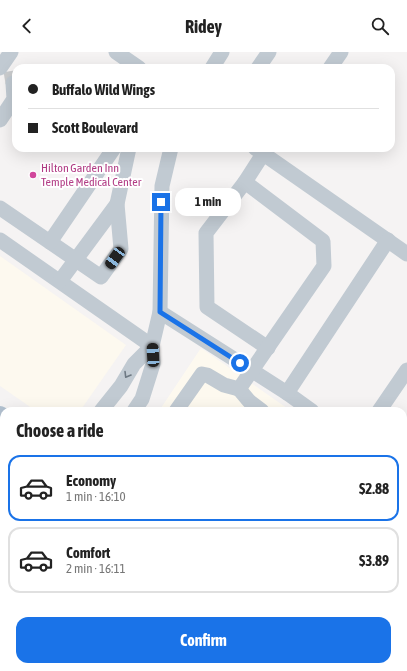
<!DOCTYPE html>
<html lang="en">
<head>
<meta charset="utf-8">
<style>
  :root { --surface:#fff; --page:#f2f2f2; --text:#222; --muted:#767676; --line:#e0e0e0; --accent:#1a73e8 }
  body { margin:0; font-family:"Asap Condensed",sans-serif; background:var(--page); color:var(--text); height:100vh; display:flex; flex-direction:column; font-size:15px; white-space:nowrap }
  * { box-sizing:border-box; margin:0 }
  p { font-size:13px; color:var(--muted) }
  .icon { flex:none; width:22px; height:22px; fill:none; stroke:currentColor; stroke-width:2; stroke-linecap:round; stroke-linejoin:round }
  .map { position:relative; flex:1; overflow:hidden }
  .side { position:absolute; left:0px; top:355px; width:407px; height:264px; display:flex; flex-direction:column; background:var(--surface); border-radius:12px 12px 0 0; box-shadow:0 4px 16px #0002 }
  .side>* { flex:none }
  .banner { position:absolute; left:12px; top:12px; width:383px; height:88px; border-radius:12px; box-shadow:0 4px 16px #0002; display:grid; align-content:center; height:88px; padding:0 16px; background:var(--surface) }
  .end { position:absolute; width:18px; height:18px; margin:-9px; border:5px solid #1a73e8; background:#fff; box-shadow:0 0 0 2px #fff }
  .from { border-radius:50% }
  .bubble { position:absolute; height:28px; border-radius:12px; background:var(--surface); box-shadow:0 4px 16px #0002; font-size:13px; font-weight:700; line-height:28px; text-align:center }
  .car { position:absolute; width:12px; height:24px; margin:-12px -6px; border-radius:5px; box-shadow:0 0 3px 1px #0007; background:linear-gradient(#222 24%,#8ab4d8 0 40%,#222 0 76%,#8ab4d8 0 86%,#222 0) }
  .banner b { display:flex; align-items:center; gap:14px; height:38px; font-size:15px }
  .banner b+b { border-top:1px solid var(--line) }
  .banner i { width:10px; height:10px; background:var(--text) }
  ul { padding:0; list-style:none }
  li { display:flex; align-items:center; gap:12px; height:66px; margin:0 8px 6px; padding:0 8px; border:2px solid var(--line); border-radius:12px }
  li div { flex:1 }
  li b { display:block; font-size:15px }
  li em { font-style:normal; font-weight:700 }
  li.selected { border-color:var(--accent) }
  li>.icon { width:36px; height:36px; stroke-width:1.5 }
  h2 { padding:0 16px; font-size:18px; line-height:48px }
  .primary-button { display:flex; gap:8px; margin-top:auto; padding:8px 16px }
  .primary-button a { flex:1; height:46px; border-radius:12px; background:var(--accent); color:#fff; font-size:16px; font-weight:700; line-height:46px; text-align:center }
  header { display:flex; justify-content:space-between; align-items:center; height:52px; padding:0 16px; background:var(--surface); font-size:18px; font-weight:700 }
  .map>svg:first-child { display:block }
  .commercial { fill:#fdf9ef }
  .medical { fill:#fce8e6 }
  .green { fill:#c3f1d5 }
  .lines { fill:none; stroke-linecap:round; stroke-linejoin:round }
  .minor-tunnel { stroke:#caccce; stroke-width:15; stroke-dasharray:15 8; stroke-linecap:butt }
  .minor { stroke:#c1cad2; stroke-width:15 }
  .major { stroke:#b3c2d1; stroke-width:18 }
  .oneway { stroke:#6e7983 }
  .route { stroke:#1a73e8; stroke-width:5 }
  .hotel-dot { fill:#d1479c; stroke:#fff; stroke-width:1.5 }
  .labels { text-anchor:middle; stroke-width:4; stroke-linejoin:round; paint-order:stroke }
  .hotel-label { font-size:12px; fill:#b23c85; stroke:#fff; text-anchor:start }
</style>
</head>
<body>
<header><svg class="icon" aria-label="back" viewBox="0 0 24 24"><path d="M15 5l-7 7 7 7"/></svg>Ridey<svg class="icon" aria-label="search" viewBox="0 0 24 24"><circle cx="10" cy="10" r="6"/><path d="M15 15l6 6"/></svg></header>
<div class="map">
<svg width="407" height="619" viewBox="0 0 407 619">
  <rect width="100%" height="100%" fill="#f5f3f3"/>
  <g class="commercial">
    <polygon points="0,204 126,293 80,359 36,359 0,334"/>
    <polygon points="201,296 291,359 159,359"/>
    <polygon points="403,437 407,440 407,494 403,499"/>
  </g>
  <polygon class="medical" points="0,386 4,389 4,615 335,615 341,619 0,619"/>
  <polygon class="green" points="0,571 4,573 4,615 7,615 5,619 0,619"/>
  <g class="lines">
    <polyline class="minor-tunnel" points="11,19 13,31"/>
    <g class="minor">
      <polyline points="116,0 139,16"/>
      <polyline points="0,16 11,0"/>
      <polyline points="212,16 222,0"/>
      <polyline points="258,16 269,0"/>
      <polyline points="330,16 341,0"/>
      <polyline points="0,68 14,47 13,31"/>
      <polyline points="255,96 407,202"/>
      <polyline points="245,130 206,181 207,255 268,296"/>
      <polyline points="0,156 101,225 121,197 117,152 129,96"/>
      <polyline points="0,188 152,294"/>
      <polyline points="50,190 114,96"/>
      <polyline points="60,229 117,152"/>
      <polyline points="160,260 287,341 312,359"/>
      <polyline points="239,337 249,349 262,359"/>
      <polyline points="287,341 388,188"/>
      <polyline points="101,359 121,334 134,312 152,294"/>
      <polyline points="134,359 142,347 153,312 152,294 160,260 162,134 171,96"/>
      <polyline points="176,359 202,322 207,323 224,333 239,337 324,214 323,189 245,130 263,102"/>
      <polyline points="379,359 407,318"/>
      <polyline points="403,389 407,392"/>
      <polyline points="403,425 407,427"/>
      <polyline points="0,497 4,491"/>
      <polyline points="403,522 407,516"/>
      <polyline points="0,555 4,549"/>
      <polyline points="403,560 407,554"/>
      <polyline points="403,580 407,582"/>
      <polyline points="93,615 99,619"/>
      <polyline points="13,619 16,615"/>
      <polyline points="336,619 339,615"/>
    </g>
    <g class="major">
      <polyline points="0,363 4,366"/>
      <polyline points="365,615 370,619"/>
    </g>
  </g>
  <defs><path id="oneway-chevron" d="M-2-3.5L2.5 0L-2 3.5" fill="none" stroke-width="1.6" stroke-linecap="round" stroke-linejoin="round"/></defs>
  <use class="oneway" href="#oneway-chevron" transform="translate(127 323) rotate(121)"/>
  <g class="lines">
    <polyline class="route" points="161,150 160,260 240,311"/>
  </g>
  <circle class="hotel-dot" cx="33" cy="123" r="4"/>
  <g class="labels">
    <g class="hotel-label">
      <text x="41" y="120">Hilton Garden Inn<tspan x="41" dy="14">Temple Medical Center</tspan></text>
    </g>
  </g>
</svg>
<i class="end from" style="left:240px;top:311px"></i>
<i class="end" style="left:161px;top:150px"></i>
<div class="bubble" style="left:175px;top:136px;width:66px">1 min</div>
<i class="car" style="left:115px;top:206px;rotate:216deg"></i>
<i class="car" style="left:153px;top:303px;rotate:357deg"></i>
<div class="banner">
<b><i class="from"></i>Buffalo Wild Wings</b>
<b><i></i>Scott Boulevard</b>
</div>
<section class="side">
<h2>Choose a ride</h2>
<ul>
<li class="selected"><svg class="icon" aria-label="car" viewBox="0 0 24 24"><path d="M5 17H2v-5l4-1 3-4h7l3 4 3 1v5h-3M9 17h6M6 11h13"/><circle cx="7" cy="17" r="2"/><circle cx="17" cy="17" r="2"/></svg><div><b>Economy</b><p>1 min · 16:10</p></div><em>$2.88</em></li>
<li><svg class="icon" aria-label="car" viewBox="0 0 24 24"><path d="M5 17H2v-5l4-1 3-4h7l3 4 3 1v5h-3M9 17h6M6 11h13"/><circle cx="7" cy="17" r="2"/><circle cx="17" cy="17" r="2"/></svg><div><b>Comfort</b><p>2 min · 16:11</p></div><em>$3.89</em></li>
</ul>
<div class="primary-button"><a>Confirm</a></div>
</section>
</div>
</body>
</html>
